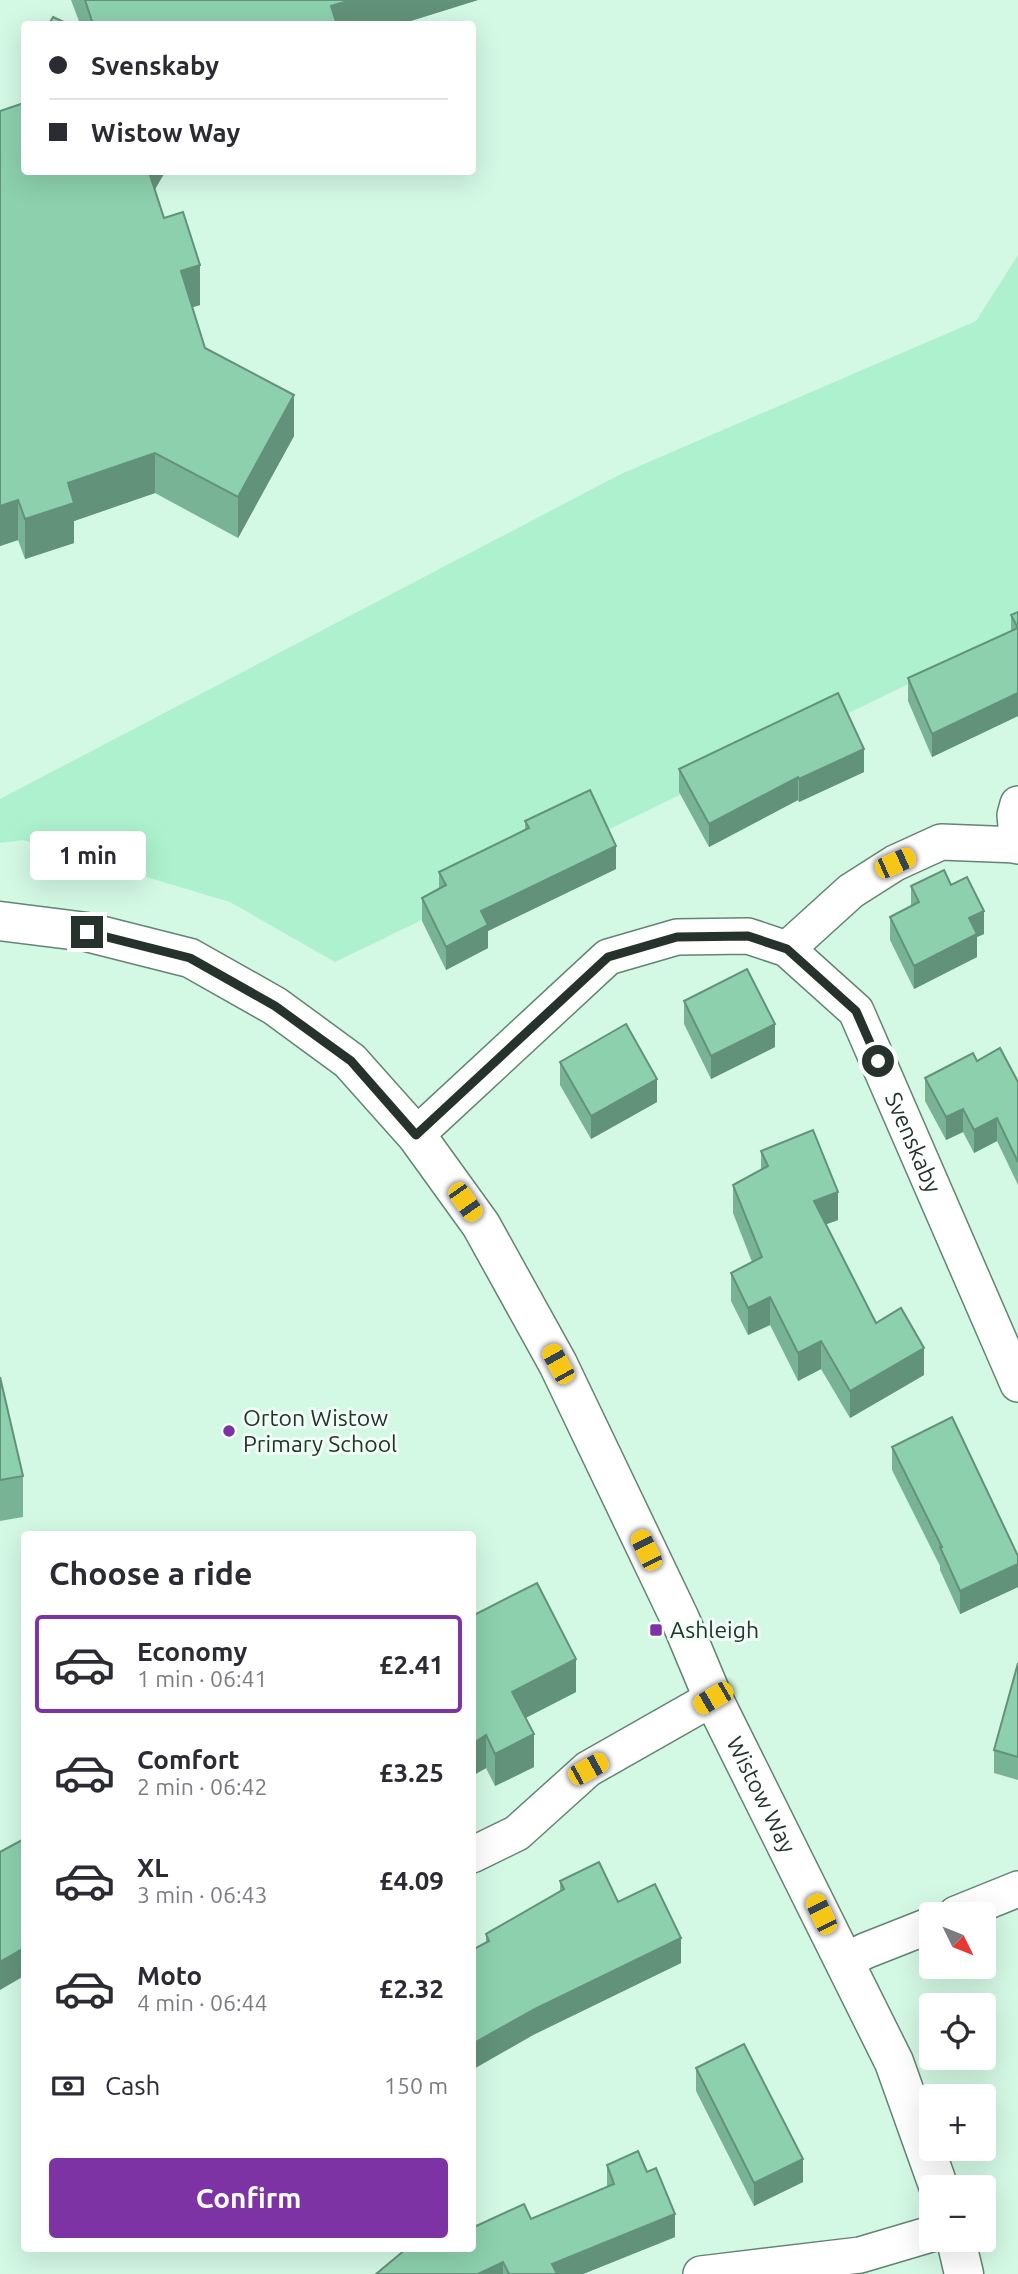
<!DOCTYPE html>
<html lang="en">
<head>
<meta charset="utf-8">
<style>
  :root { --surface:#fff; --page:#f7f7f7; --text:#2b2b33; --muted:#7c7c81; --line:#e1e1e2; --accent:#7e33a5 }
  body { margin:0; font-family:Ubuntu,sans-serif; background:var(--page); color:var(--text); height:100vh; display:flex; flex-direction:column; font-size:26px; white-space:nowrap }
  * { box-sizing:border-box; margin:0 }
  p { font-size:23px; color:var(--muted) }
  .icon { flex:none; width:38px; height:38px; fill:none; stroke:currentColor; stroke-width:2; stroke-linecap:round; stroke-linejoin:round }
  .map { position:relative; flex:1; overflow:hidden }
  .panel { position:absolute; left:21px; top:1531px; width:455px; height:721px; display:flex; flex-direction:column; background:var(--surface); border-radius:7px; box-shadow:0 7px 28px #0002 }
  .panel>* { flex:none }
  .hud { position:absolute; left:21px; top:21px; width:455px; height:154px; border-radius:7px; box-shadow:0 7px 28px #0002; display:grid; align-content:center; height:154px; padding:0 28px; background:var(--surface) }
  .needle { width:46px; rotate:133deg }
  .fabs { position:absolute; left:919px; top:1902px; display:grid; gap:14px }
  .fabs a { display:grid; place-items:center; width:77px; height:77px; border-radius:7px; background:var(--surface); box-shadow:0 7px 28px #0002; font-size:35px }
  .end { position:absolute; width:32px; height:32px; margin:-16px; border:9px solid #25332c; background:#fff; box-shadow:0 0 0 4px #fff }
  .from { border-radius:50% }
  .bubble { position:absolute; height:49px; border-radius:7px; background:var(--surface); box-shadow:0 7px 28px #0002; font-size:23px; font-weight:700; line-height:49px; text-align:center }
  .car { position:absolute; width:21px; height:42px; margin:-21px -10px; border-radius:9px; box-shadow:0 0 5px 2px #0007; background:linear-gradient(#f5c518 24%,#345 0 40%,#f5c518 0 76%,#345 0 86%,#f5c518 0) }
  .hud b { display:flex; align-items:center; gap:24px; height:66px; font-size:26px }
  .hud b+b { border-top:2px solid var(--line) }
  .hud i { width:18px; height:18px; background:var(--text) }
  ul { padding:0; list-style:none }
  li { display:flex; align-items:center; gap:21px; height:98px; margin:0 14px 10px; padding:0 14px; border:4px solid transparent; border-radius:7px }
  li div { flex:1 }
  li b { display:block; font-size:26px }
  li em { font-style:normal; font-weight:700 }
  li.on { border-color:var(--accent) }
  li>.icon { width:63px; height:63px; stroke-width:1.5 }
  h2 { padding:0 28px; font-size:32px; line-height:84px }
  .pay { display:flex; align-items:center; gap:18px; height:77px; padding:0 28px; font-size:26px }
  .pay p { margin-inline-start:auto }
  .action { display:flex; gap:14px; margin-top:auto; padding:14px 28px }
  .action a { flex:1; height:80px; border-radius:7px; background:var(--accent); color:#fff; font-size:28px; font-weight:700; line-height:80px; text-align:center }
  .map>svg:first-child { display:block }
  .green { fill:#adf1ce }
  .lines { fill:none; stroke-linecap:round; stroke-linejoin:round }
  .minor-casing { stroke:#638473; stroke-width:38 }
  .tertiary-casing { stroke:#638473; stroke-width:41 }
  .minor { stroke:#fff; stroke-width:35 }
  .tertiary { stroke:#fff; stroke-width:38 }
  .wall { fill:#78b395 }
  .shaded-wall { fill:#629279 }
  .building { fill:#8cd0ad; stroke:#629279; stroke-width:2 }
  .route { stroke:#25332c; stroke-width:9 }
  .poi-dot { fill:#7e33a5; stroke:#f0fff7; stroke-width:2.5 }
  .labels { text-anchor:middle; stroke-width:6; stroke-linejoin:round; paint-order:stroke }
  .street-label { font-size:23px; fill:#25332c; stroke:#f0fff7 }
  .poi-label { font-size:23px; fill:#25332c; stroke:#f0fff7; text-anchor:start }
</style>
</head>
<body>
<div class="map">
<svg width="1018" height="2274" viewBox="0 0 1018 2274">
  <rect width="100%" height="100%" fill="#d3f8e4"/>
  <polygon class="green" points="1018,255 1018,631 335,962 230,902 23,840 0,843 0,799 621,474 976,321"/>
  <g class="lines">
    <defs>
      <g id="minor">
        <polyline points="1018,804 1015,815 1018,846"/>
        <polyline points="787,949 851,891 895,863 941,842 1018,845"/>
        <path id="s1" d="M416,1135l192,-178 69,-20 71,-1 39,13 69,62 162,373"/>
        <polyline points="472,1855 517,1833 588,1769 713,1698"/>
        <polyline points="956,1914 1018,1889"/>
        <polyline points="845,1962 865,1951 931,1925"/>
        <polyline points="701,2274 860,2255 931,2234"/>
      </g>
      <g id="tertiary">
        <path id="s2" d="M0,921l87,11 103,26 85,48 75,55 66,74 65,90 77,139 122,255 33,79 181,364 45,126"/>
        <polyline points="956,2240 964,2274"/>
      </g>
    </defs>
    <use href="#minor" class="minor-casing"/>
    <use href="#tertiary" class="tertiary-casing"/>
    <use href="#minor" class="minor"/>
    <use href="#tertiary" class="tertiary"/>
  </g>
  <g class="wall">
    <polygon points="71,0 478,0 401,24 80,24"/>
    <polygon points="24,172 165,172 155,189 164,218 200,305 192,307 205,348 294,436 238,538 155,493 74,521 74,543 25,559 18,540 0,546"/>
    <polygon points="1018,612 1018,716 932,757 908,701 908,678 1011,631 1011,615"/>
    <polygon points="679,769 864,772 799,802 798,800 709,847 679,792"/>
    <polygon points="525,821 616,869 488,931 488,948 446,970 422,921 422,898 439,889 439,872 525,830"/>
    <polygon points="951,885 984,934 977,937 977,957 914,989 890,940 890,917 911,906 911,886"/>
    <polygon points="684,1001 775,1047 711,1079 684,1024"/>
    <polygon points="977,1061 1018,1082 1018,1185 997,1141 974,1153 963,1132 946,1140 925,1101 925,1078"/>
    <polygon points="560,1062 657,1102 591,1139 560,1085"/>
    <polygon points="761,1151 838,1220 826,1224 876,1323 924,1375 850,1418 821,1369 798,1381 770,1325 748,1335 731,1301 731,1273 752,1262 733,1213 733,1185 761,1170"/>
    <polygon points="0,1377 23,1476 23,1517 0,1521"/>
    <polygon points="892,1447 1018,1556 1018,1587 960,1614 940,1570 940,1566 892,1470"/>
    <polygon points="472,1616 576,1692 525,1718 534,1767 495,1786 486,1768 472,1776"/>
    <polygon points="1018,1663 1018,1780 994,1773 994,1750"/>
    <polygon points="560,1881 618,1902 681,1963 535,2034 486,1943 486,1934 560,1891"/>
    <polygon points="696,2068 803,2182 754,2206 696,2091"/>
    <polygon points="607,2165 647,2172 675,2237 583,2274 376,2274 472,2249 531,2219 607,2187"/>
  </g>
  <g class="shaded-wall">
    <polygon points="351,0 478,0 401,24 328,24 331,6"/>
    <polygon points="147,172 165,172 147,203"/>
    <polygon points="200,265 200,305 181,311 181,271"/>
    <polygon points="294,395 294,436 238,538 238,497"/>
    <polygon points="155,453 155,493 74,521 74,543 25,559 25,519 68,483"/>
    <polygon points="18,500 18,540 0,546 0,506"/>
    <polygon points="1018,693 1018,716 932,757 932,734"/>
    <polygon points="864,749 864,772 799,802 799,779"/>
    <polygon points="798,777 798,800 709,847 709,824"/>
    <polygon points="616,846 616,869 488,931 488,948 446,970 446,947 481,911"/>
    <polygon points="984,911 984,934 977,937 977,957 914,989 914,966 969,918"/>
    <polygon points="775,1024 775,1047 711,1079 711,1056"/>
    <polygon points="657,1079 657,1102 591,1139 591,1116"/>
    <polygon points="963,1109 963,1132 946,1140 946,1117"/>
    <polygon points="997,1118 997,1141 974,1153 974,1130"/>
    <polygon points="838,1192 838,1220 814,1229 814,1201"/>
    <polygon points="770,1297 770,1325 748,1335 748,1308"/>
    <polygon points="821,1341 821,1369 798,1381 798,1353"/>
    <polygon points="924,1348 924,1375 850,1418 850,1391"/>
    <polygon points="1018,1564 1018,1587 960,1614 960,1591"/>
    <polygon points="576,1659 576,1692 512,1725 512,1692"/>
    <polygon points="534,1734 534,1767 495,1786 495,1754"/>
    <polygon points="486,1735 486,1768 472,1776 472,1744"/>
    <polygon points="681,1938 681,1963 535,2034 472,2070 472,2044 535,2009"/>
    <polygon points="24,1948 24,1976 0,1990 0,1962"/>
    <polygon points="803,2159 803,2182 754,2206 754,2183"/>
    <polygon points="675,2214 675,2237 583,2274 552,2274 552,2264"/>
    <polygon points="503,2262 503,2274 478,2274"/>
  </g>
  <g class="building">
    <polygon points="85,0 351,0 331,6 336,22 328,24 93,24"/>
    <polygon points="53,17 68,24 49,24"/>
    <polygon points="24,103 24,172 149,172 164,218 183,212 200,265 181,271 205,348 294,395 238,497 155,453 68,483 74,503 25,519 18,500 0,506 0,111"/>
    <polygon points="1018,612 1018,693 932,734 908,678 1018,628 1011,615"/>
    <polygon points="838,693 864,749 799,779 798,777 709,824 679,769"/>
    <polygon points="590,790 616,846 481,911 488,925 446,947 422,898 446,885 439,872 529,828 525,821"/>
    <polygon points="944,870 951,885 967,877 984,911 969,918 977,934 914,966 890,917 919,902 911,886"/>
    <polygon points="747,969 775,1024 711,1056 684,1001"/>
    <polygon points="626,1024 657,1079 591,1116 560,1062"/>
    <polygon points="1000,1048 1018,1082 1018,1162 997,1118 974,1130 963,1109 946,1117 925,1078 973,1053 977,1061"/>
    <polygon points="813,1130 838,1192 814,1201 876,1323 901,1308 924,1348 850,1391 821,1341 798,1353 770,1297 748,1308 731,1273 762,1257 733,1185 768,1166 761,1151"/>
    <polygon points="0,1377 23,1476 0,1480"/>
    <polygon points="952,1417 1018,1556 1018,1564 960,1591 940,1547 942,1547 892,1447"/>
    <polygon points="537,1583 576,1659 512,1692 534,1734 495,1754 486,1735 472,1744 472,1616"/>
    <polygon points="1018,1663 1018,1757 994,1750"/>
    <polygon points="24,1839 24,1948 0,1962 0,1852"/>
    <polygon points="599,1862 618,1902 655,1884 681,1938 535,2009 472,2044 472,1950 489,1941 486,1934 564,1889 560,1881"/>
    <polygon points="744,2044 803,2159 754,2183 696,2068"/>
    <polygon points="638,2151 647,2172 656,2168 675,2214 552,2264 557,2274 509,2274 503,2262 478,2274 376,2274 406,2249 472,2249 472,2228 524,2204 531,2219 614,2184 607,2165"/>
  </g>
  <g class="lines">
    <polyline class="route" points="87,932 190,958 275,1006 351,1061 416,1135 608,957 677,937 748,936 787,949 856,1011 878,1061"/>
  </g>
  <g class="poi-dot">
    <circle cx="229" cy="1431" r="7"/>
    <rect x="649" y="1623" width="14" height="14" rx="3.5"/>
  </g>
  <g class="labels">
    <g class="street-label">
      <text dy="8" stroke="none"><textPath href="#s1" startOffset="682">Svenskaby</textPath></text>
      <text dy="8" stroke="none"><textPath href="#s2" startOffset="1230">Wistow Way</textPath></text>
    </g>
    <g class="poi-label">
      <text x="243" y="1426">Orton Wistow<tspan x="243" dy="26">Primary School</tspan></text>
      <text x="670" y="1638">Ashleigh</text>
    </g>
  </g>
</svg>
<div class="fabs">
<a><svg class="needle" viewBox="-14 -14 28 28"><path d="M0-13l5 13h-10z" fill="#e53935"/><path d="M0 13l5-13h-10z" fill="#7c7c81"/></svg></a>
<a><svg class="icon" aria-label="locate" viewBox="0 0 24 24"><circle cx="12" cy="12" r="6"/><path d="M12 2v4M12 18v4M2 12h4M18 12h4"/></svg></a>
<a>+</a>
<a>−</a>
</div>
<i class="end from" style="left:878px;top:1061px"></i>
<i class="end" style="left:87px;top:932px"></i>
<div class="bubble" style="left:30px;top:831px;width:116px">1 min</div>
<i class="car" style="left:895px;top:863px;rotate:66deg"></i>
<i class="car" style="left:465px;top:1202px;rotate:145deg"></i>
<i class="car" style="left:558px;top:1364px;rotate:331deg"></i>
<i class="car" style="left:646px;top:1550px;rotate:334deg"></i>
<i class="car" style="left:713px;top:1698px;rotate:240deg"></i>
<i class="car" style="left:588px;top:1769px;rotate:61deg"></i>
<i class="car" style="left:821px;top:1914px;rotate:334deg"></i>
<div class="hud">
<b><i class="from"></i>Svenskaby</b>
<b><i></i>Wistow Way</b>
</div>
<section class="panel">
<h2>Choose a ride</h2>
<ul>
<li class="on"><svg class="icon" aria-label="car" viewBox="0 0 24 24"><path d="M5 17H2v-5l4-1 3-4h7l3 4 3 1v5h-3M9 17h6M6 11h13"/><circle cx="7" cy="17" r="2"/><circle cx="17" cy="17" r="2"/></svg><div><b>Economy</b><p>1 min · 06:41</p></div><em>£2.41</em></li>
<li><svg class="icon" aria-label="car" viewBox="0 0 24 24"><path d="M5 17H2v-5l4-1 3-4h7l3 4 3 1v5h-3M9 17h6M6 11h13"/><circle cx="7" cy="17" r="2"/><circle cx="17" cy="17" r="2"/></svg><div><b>Comfort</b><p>2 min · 06:42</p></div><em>£3.25</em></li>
<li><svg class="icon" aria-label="car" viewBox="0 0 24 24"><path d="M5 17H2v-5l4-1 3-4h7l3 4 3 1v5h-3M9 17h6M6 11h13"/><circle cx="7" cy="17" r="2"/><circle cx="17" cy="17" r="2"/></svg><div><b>XL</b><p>3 min · 06:43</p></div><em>£4.09</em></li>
<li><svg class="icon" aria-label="car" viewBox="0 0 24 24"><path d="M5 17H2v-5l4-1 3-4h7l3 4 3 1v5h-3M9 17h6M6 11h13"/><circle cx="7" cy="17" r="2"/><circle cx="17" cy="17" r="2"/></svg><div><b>Moto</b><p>4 min · 06:44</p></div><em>£2.32</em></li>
</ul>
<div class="pay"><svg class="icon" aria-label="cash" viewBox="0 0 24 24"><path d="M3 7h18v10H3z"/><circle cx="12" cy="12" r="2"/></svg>Cash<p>150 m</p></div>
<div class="action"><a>Confirm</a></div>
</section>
</div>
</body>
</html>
